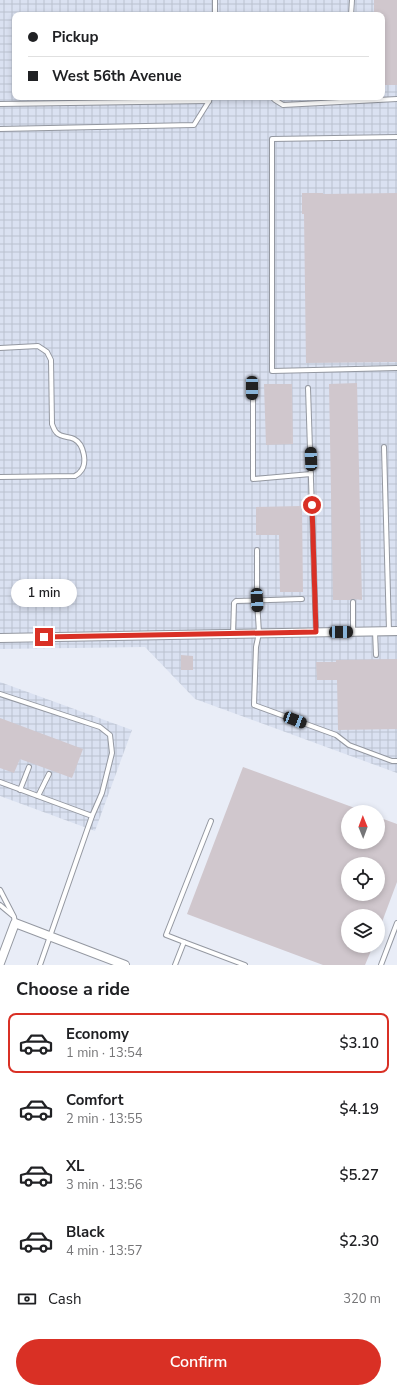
<!DOCTYPE html>
<html lang="en">
<head>
<meta charset="utf-8">
<style>
  :root { --surface:#fff; --page:#f6f6f6; --text:#202124; --muted:#757577; --line:#e0e0e0; --accent:#d93025 }
  body { margin:0; font-family:"Nunito Sans",sans-serif; background:var(--page); color:var(--text); height:100vh; display:flex; flex-direction:column; font-size:15px; white-space:nowrap }
  * { box-sizing:border-box; margin:0 }
  p { font-size:13px; color:var(--muted) }
  .icon { flex:none; width:22px; height:22px; fill:none; stroke:currentColor; stroke-width:2; stroke-linecap:round; stroke-linejoin:round }
  .map { position:relative; height:965px; overflow:hidden }
  .sheet { display:flex; flex-direction:column; background:var(--surface); flex:1 }
  .sheet>* { flex:none }
  .guide { position:absolute; left:12px; top:12px; width:373px; height:88px; border-radius:8px; box-shadow:0 2px 6px #0003; display:grid; align-content:center; height:88px; padding:0 16px; background:var(--surface) }
  .needle { width:26px; rotate:359deg }
  .fabs { position:absolute; left:341px; top:805px; display:grid; gap:8px }
  .fabs a { display:grid; place-items:center; width:44px; height:44px; border-radius:50%; background:var(--surface); box-shadow:0 2px 6px #0003; font-size:20px }
  .end { position:absolute; width:18px; height:18px; margin:-9px; border:5px solid #d93025; background:#fff; box-shadow:0 0 0 2px #fff }
  .from { border-radius:50% }
  .bubble { position:absolute; height:28px; border-radius:14px; background:var(--surface); box-shadow:0 2px 6px #0003; font-size:13px; font-weight:600; line-height:28px; text-align:center }
  .car { position:absolute; width:12px; height:24px; margin:-12px -6px; border-radius:5px; box-shadow:0 0 3px 1px #0007; background:linear-gradient(#222 24%,#8ab4d8 0 40%,#222 0 76%,#8ab4d8 0 86%,#222 0) }
  .guide b { display:flex; align-items:center; gap:14px; height:38px; font-size:15px }
  .guide b+b { border-top:1px solid var(--line) }
  .guide i { width:10px; height:10px; background:var(--text) }
  ul { padding:0; list-style:none }
  li { display:flex; align-items:center; gap:12px; height:60px; margin:0 8px 6px; padding:0 8px; border:2px solid transparent; border-radius:8px }
  li div { flex:1 }
  li b { display:block; font-size:15px }
  li em { font-style:normal; font-weight:600 }
  li.active { border-color:var(--accent) }
  li>.icon { width:36px; height:36px; stroke-width:1.5 }
  h2 { padding:0 16px; font-size:18px; line-height:48px }
  .pay { display:flex; align-items:center; gap:10px; height:44px; padding:0 16px; font-size:15px }
  .pay p { margin-inline-start:auto }
  .primary-button { display:flex; gap:8px; margin-top:auto; padding:8px 16px }
  .primary-button a { flex:1; height:46px; border-radius:24px; background:var(--accent); color:#fff; font-size:16px; font-weight:600; line-height:46px; text-align:center }
  .map>svg:first-child { display:block }
  .industrial { fill:url(#industrial-grid); fill-rule:evenodd }
  .building { fill:#d0c7cd; fill-rule:evenodd }
  .lines { fill:none; stroke-linecap:round; stroke-linejoin:round }
  .lane-casing { stroke:#9498a1; stroke-width:6 }
  .street-casing { stroke:#9498a1; stroke-width:10 }
  .lane { stroke:#fff; stroke-width:4 }
  .street { stroke:#fff; stroke-width:8 }
  .route { stroke:#d93025; stroke-width:5 }
</style>
</head>
<body>
<div class="map">
<svg width="397" height="965" viewBox="0 0 397 965">
  <defs>
    <pattern id="industrial-grid" width="8" height="8" patternUnits="userSpaceOnUse"><rect width="8" height="8" fill="#dae1f1"/><path d="M0 4h8M4 0v8" fill="none" stroke="#bbc1cf"/></pattern>
  </defs>
  <rect width="100%" height="100%" fill="#e9edf7"/>
  <g class="industrial">
    <path d="M0,0h397v773l-202,-74 -50,-52 -145,2zM15,15h367v82h-367z"/>
    <polygon points="0,682 132,730 95,831 0,796"/>
  </g>
  <g class="building">
    <polygon points="374,0 397,0 397,85 382,85 382,15 374,15"/>
    <polygon points="302,193 323,193 323,194 397,193 397,362 306,363 304,214 302,214"/>
    <polygon points="357,383 362,600 353,599 350,600 333,600 329,384"/>
    <polygon points="264,384 292,384 293,444 266,445"/>
    <polygon points="302,506 303,592 280,592 279,535 256,535 256,507"/>
    <polygon points="181,655 193,656 193,670 181,670"/>
    <polygon points="397,659 397,729 338,730 337,680 317,680 316,662 336,662 336,660"/>
    <polygon points="0,718 83,749 72,778 20,759 14,773 0,768"/>
    <path d="M243,767l120,44 -15,1v30h30v-25l19,7v58l-18,48 -1,-14h-30v30h25l-8,19h-42l-136,-51zM348,864h30v30h-30z"/>
  </g>
  <g class="lines">
    <defs>
      <g id="lane">
        <polyline points="215,0 215,15"/>
        <polyline points="351,15 352,0"/>
        <polyline points="272,97 275,100 283,105 397,99"/>
        <polyline points="0,104 209,101"/>
        <polyline points="0,129 194,125 209,101 210,97"/>
        <polyline points="397,137 272,139 272,371 397,368"/>
        <path d="M0,348l38,-2 9,6 4,8 1,64c1,2 2,6 4,8 5,6 12,4 18,7 10,5 14,25 6,33 -1,2 -4,3 -5,4l-75,1"/>
        <polyline points="253,388 253,479 311,474"/>
        <polyline points="308,388 316,632"/>
        <polyline points="384,447 389,631"/>
        <polyline points="257,550 257,600 259,633 256,647 254,705 336,735 349,745 392,761 397,761"/>
        <polyline points="353,602 353,631"/>
        <polyline points="375,631 376,655"/>
        <polyline points="233,634 234,603 236,601 302,599"/>
        <polyline points="0,694 100,727 110,735 112,753 102,793 92,816"/>
        <polyline points="0,782 92,816 40,965"/>
        <polyline points="20,790 29,767"/>
        <polyline points="38,796 49,774"/>
        <polyline points="0,890 14,917 15,923"/>
        <polyline points="0,905 12,915"/>
        <polyline points="184,942 166,935 211,821"/>
        <polyline points="175,965 184,942 245,965"/>
        <polyline points="381,965 397,923"/>
      </g>
      <g id="street">
        <polyline points="0,638 397,631"/>
        <polyline points="0,963 15,923 125,965"/>
      </g>
    </defs>
    <use href="#lane" class="lane-casing"/>
    <use href="#street" class="street-casing"/>
    <use href="#lane" class="lane"/>
    <use href="#street" class="street"/>
  </g>
  <g class="lines">
    <polyline class="route" points="44,637 316,632 312,505"/>
  </g>
</svg>
<div class="fabs">
<a><svg class="needle" viewBox="-14 -14 28 28"><path d="M0-13l5 13h-10z" fill="#e53935"/><path d="M0 13l5-13h-10z" fill="#757577"/></svg></a>
<a><svg class="icon" aria-label="locate" viewBox="0 0 24 24"><circle cx="12" cy="12" r="6"/><path d="M12 2v4M12 18v4M2 12h4M18 12h4"/></svg></a>
<a><svg class="icon" aria-label="layers" viewBox="0 0 24 24"><path d="M12 4l9 5-9 5-9-5zM3 14l9 5 9-5"/></svg></a>
</div>
<i class="end from" style="left:312px;top:505px"></i>
<i class="end" style="left:44px;top:637px"></i>
<div class="bubble" style="left:11px;top:579px;width:66px">1 min</div>
<i class="car" style="left:252px;top:388px;rotate:180deg"></i>
<i class="car" style="left:311px;top:459px;rotate:358deg"></i>
<i class="car" style="left:257px;top:600px;rotate:177deg"></i>
<i class="car" style="left:341px;top:632px;rotate:89deg"></i>
<i class="car" style="left:295px;top:720px;rotate:111deg"></i>
<div class="guide">
<b><i class="from"></i>Pickup</b>
<b><i></i>West 56th Avenue</b>
</div>
</div>
<section class="sheet">
<h2>Choose a ride</h2>
<ul>
<li class="active"><svg class="icon" aria-label="car" viewBox="0 0 24 24"><path d="M5 17H2v-5l4-1 3-4h7l3 4 3 1v5h-3M9 17h6M6 11h13"/><circle cx="7" cy="17" r="2"/><circle cx="17" cy="17" r="2"/></svg><div><b>Economy</b><p>1 min · 13:54</p></div><em>$3.10</em></li>
<li><svg class="icon" aria-label="car" viewBox="0 0 24 24"><path d="M5 17H2v-5l4-1 3-4h7l3 4 3 1v5h-3M9 17h6M6 11h13"/><circle cx="7" cy="17" r="2"/><circle cx="17" cy="17" r="2"/></svg><div><b>Comfort</b><p>2 min · 13:55</p></div><em>$4.19</em></li>
<li><svg class="icon" aria-label="car" viewBox="0 0 24 24"><path d="M5 17H2v-5l4-1 3-4h7l3 4 3 1v5h-3M9 17h6M6 11h13"/><circle cx="7" cy="17" r="2"/><circle cx="17" cy="17" r="2"/></svg><div><b>XL</b><p>3 min · 13:56</p></div><em>$5.27</em></li>
<li><svg class="icon" aria-label="car" viewBox="0 0 24 24"><path d="M5 17H2v-5l4-1 3-4h7l3 4 3 1v5h-3M9 17h6M6 11h13"/><circle cx="7" cy="17" r="2"/><circle cx="17" cy="17" r="2"/></svg><div><b>Black</b><p>4 min · 13:57</p></div><em>$2.30</em></li>
</ul>
<div class="pay"><svg class="icon" aria-label="cash" viewBox="0 0 24 24"><path d="M3 7h18v10H3z"/><circle cx="12" cy="12" r="2"/></svg>Cash<p>320 m</p></div>
<div class="primary-button"><a>Confirm</a></div>
</section>
</body>
</html>
